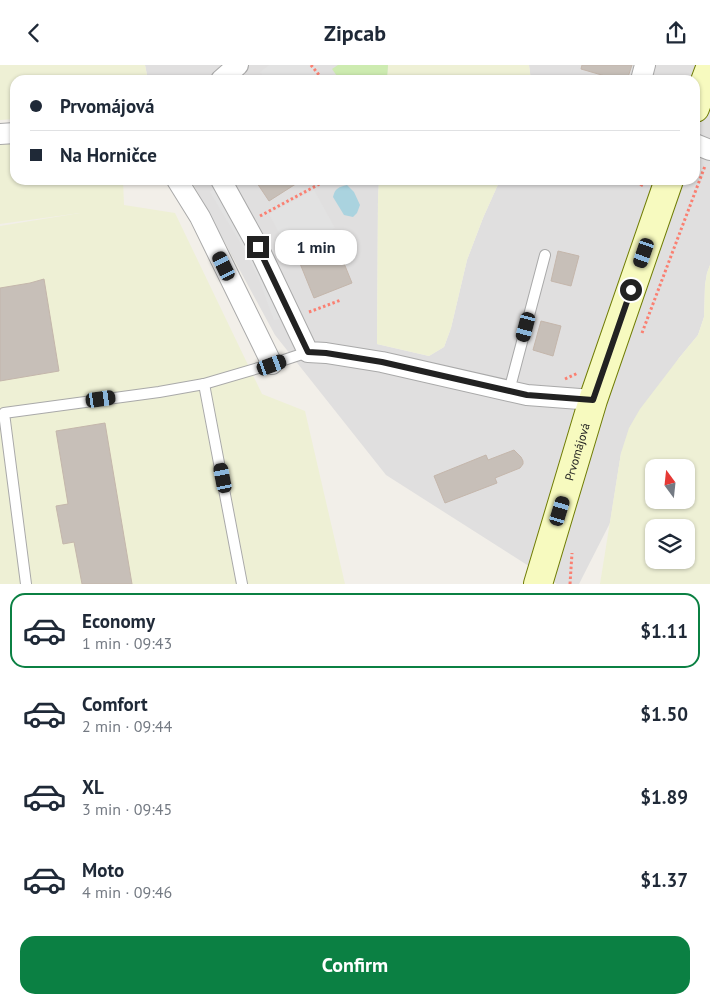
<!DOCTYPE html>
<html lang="en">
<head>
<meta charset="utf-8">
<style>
  :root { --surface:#fff; --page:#f6f6f7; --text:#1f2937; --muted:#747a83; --line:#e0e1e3; --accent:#0b8043 }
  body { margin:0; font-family:"PT Sans",sans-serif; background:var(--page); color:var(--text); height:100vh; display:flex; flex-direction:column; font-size:19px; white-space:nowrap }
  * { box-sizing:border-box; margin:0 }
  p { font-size:16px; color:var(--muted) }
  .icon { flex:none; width:28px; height:28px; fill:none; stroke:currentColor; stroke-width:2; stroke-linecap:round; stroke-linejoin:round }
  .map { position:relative; height:519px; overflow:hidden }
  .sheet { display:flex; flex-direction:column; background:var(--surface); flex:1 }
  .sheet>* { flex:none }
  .banner { position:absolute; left:10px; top:10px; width:690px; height:110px; border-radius:15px; box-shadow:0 1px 4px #0004; display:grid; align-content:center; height:110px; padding:0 20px; background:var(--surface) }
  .needle { width:32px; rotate:345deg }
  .buttons { position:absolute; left:645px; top:394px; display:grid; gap:10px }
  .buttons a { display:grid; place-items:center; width:50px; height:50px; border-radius:10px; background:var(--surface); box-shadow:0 1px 4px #0004; font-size:25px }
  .end { position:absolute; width:22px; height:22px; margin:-11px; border:6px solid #222; background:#fff; box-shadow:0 0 0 2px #fff }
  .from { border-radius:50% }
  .bubble { position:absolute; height:35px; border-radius:15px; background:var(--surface); box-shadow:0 1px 4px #0004; font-size:16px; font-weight:600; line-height:35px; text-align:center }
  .car { position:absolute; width:15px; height:30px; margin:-15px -8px; border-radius:6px; box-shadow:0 0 4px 1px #0007; background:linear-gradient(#222 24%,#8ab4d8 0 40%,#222 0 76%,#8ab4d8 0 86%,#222 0) }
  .banner b { display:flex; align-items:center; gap:18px; height:48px; font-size:19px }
  .banner b+b { border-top:1px solid var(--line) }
  .banner i { width:12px; height:12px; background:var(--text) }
  ul { padding:9px 0 0; list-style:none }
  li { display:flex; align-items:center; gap:15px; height:75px; margin:0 10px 8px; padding:0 10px; border:2px solid transparent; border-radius:15px }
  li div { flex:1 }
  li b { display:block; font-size:19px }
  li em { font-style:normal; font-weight:600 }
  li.on { border-color:var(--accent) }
  li>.icon { width:45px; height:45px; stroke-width:1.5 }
  .cta { display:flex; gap:10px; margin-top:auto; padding:10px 20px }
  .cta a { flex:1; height:58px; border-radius:15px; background:var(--accent); color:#fff; font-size:20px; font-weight:600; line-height:58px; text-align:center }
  header { display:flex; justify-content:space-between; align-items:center; height:65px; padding:0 20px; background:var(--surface); font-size:22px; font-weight:600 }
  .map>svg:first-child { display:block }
  .residential { fill:#e0dfdf }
  .farmland { fill:#eef0d5; fill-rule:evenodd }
  .grass { fill:#cdebb0 }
  .parking { fill:#e2e2e2 }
  .water { fill:#aad3df }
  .building { fill:#c7bfb8; stroke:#c4b6ab }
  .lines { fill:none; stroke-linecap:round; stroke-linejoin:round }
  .lane-casing { stroke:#a9a9a9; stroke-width:12 }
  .street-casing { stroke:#a9a9a9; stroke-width:22 }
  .secondary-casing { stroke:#707d05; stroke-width:30 }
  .path { stroke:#fa8072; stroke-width:3; stroke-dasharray:2.5 2.5; stroke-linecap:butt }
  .lane { stroke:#fff; stroke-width:10 }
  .street { stroke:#fff; stroke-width:20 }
  .secondary { stroke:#f7fabf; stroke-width:28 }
  .route { stroke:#222; stroke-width:6 }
  .labels { text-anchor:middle; stroke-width:4; stroke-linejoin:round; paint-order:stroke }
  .street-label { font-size:12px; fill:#222; stroke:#fff }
</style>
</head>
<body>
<header><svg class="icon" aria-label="back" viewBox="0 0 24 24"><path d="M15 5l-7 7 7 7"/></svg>Zipcab<svg class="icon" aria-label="share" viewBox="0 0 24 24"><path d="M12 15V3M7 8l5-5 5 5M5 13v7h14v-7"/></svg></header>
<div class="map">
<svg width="710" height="519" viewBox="0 0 710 519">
  <rect width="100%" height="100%" fill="#f2efe9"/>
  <g class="residential">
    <polygon points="145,0 388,0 387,15 148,15"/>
    <polygon points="529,0 710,0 710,200 707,208 705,220 704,252 698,270 679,293 621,388 610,458 579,519 557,519 386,410 275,270 191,115 379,115 378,134 377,279 429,291 444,282 451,263 467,195 483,153 500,115 695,115 695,15 531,15"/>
  </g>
  <g class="farmland">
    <polygon points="0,0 145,0 148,15 15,15 15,54 0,55"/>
    <polygon points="388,0 529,0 531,15 387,15"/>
    <polygon points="15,74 15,115 123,115 124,140 175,148 262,329 305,346 345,519 0,519 0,161 80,148 0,159 0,75"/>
    <polygon points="379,115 500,115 483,153 467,195 451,263 444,282 429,291 377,279 378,134"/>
    <path d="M710,200v319h-110l21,-131 8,-25 11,-19 39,-51 19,-23 6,-18 1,-32 2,-12zM654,402h32v33h-32zM654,462h32v33h-32z"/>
  </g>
  <polygon class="grass" points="338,0 388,0 387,15 376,15 337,11 332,4"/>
  <g class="parking">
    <polygon points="269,0 311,0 323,15 266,15 260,7"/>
    <polygon points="216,123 268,219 281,254 274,255 258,212 244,184 210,127"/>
    <polygon points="314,125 335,163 289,187 269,149"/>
  </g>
  <path class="water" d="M347,120l7,7 6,13 -3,8 -4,4 -9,-2 -11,-18c2,-9 6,-10 14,-12z"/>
  <g class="building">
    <polygon points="582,0 632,0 627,15 619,15 581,4"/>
    <polygon points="255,115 302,115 269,136"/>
    <polygon points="337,181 352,218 314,233 299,196"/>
    <polygon points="558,186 579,191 571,221 551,216"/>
    <polygon points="44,214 59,306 0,316 0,223 30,218"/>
    <polygon points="541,256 561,261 553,291 533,285"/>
    <polygon points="105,358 132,519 82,519 74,477 63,479 56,441 68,439 56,366"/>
    <polygon points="514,385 521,392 523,396 523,399 520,403 495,413 497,418 445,438 434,411 486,390 488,395"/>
  </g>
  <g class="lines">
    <defs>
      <g id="lane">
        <polyline points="204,319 242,519"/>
        <polyline points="509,326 545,190"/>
        <polyline points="26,519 4,348 159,327 204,319 272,299 308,287"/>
      </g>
      <g id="street">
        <polyline points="221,15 238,0"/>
        <polyline points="641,15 645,0"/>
        <polyline points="0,69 15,68"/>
        <polyline points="695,79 710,85"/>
        <polyline points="177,115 200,152 272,299"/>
        <polyline points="221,115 258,182 308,287 326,288 382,297 527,330 593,335"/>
      </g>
      <g id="secondary">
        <polyline points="695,43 710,3"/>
        <path id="s1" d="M538,519l55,-184 76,-220"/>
      </g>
    </defs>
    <use href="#lane" class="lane-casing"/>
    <use href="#street" class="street-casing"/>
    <use href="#secondary" class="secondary-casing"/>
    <g class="path">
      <polyline points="311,0 323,15"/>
      <polyline points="639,115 642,119 640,123"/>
      <polyline points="260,151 327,115"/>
      <polyline points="284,194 337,166"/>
      <polyline points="309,247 341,235"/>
      <polyline points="642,268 705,101"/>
      <polyline points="565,314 578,308"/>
      <polyline points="570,519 572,488"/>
    </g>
    <use href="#lane" class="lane"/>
    <use href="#street" class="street"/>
    <use href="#secondary" class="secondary"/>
  </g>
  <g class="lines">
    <polyline class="route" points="258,182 308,287 326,288 382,297 527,330 593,335 631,225"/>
  </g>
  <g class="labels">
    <g class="street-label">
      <text dy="4" stroke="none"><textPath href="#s1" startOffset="138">Prvomájová</textPath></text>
    </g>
  </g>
</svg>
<div class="buttons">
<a><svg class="needle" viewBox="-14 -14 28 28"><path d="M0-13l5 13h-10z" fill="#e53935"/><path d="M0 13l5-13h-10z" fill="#747a83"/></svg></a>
<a><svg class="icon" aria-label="layers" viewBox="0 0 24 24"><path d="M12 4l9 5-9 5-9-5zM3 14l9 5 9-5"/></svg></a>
</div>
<i class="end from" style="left:631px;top:225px"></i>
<i class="end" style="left:258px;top:182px"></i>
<div class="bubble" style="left:275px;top:165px;width:82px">1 min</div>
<i class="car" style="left:644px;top:188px;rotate:199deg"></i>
<i class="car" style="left:224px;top:201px;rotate:334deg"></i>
<i class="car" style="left:526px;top:262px;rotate:195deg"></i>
<i class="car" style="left:272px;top:300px;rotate:70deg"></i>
<i class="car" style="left:101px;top:334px;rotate:82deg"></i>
<i class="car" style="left:223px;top:413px;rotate:349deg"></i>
<i class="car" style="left:560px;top:446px;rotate:17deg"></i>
<div class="banner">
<b><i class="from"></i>Prvomájová</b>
<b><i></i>Na Horničce</b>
</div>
</div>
<section class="sheet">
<ul>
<li class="on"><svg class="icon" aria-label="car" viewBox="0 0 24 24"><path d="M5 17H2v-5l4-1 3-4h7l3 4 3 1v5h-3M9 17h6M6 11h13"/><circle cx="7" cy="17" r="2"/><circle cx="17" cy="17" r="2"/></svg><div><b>Economy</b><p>1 min · 09:43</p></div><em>$1.11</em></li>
<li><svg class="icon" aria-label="car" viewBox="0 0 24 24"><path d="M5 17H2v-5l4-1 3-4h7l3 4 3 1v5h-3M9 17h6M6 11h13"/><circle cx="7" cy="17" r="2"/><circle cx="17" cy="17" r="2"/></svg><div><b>Comfort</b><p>2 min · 09:44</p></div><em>$1.50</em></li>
<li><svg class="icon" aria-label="car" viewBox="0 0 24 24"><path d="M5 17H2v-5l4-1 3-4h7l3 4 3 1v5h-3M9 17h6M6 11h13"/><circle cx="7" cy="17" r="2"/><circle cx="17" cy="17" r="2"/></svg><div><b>XL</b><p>3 min · 09:45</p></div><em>$1.89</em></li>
<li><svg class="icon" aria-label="car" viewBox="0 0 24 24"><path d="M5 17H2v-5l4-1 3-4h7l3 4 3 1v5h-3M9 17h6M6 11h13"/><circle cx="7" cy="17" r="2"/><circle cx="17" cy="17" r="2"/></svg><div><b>Moto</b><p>4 min · 09:46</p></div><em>$1.37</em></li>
</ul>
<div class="cta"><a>Confirm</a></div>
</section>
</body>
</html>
